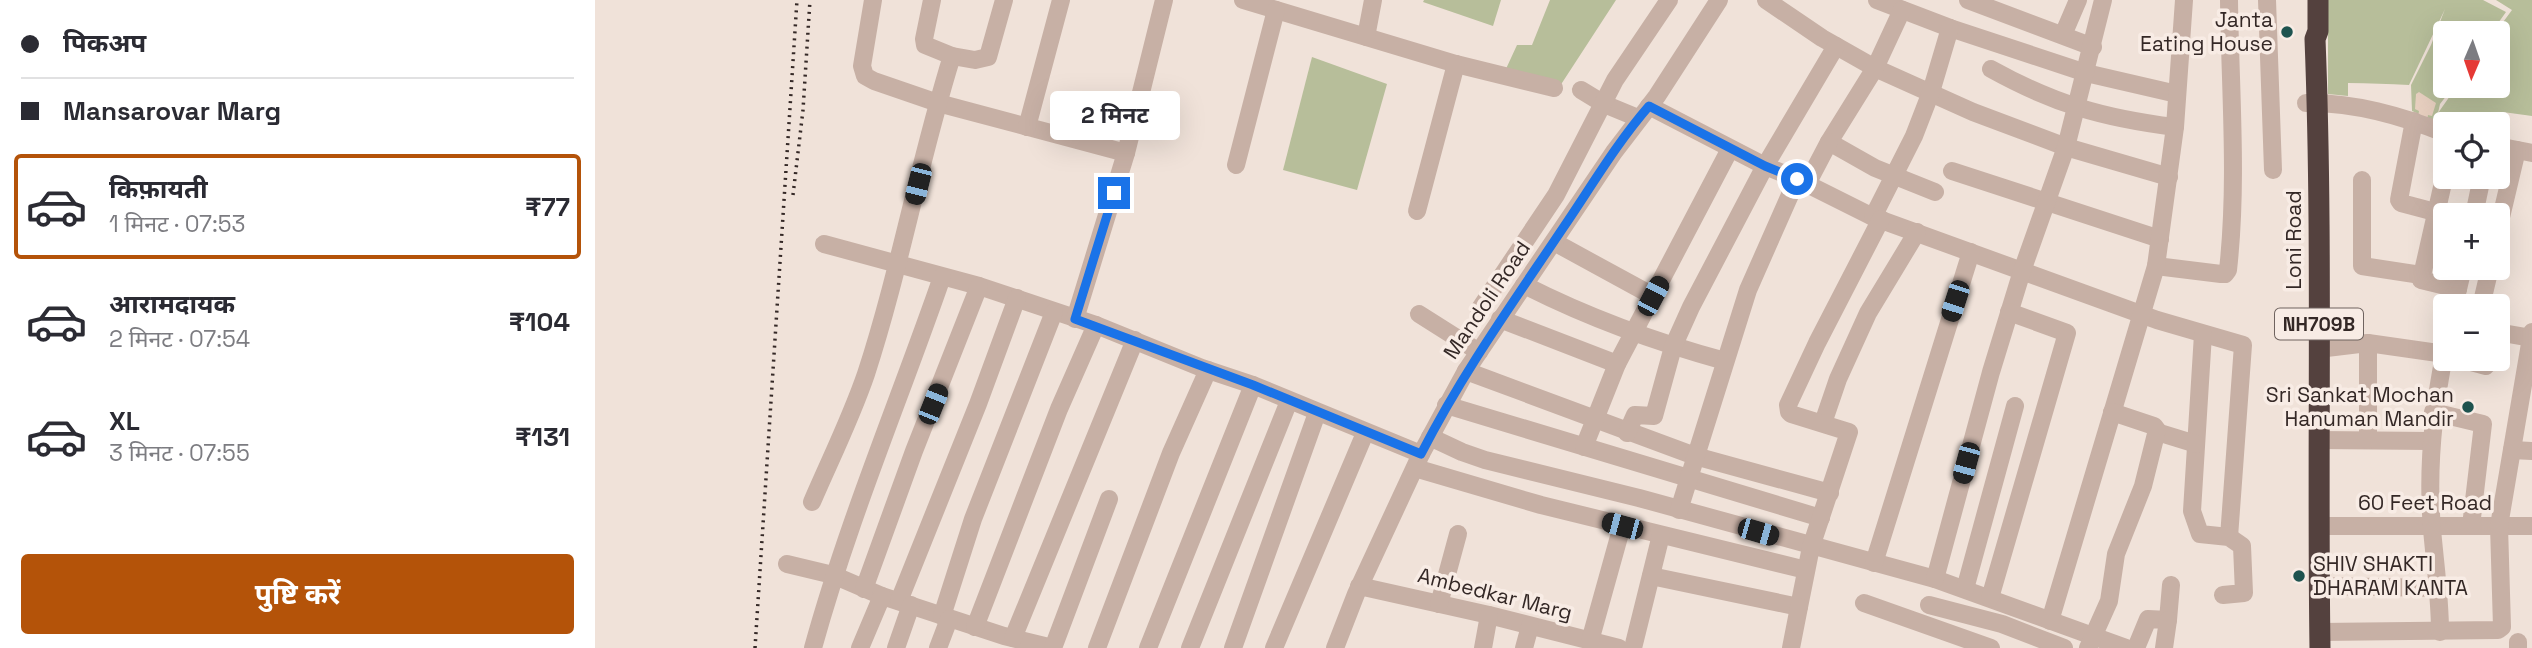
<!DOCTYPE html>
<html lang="hi">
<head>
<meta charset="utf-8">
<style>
  :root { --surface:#fff; --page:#f7f7f7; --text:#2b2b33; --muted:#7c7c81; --line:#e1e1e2; --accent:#b45309 }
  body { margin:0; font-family:"Space Grotesk","Noto Sans Devanagari",sans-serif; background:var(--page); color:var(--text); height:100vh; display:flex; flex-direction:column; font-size:26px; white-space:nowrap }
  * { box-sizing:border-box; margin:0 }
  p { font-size:23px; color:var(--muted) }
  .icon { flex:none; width:38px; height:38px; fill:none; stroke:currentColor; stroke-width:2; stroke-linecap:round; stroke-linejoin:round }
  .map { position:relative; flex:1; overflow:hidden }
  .drawer { display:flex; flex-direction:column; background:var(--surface); width:595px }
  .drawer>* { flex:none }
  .top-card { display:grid; align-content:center; height:154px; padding:0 21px; background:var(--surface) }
  .needle { width:46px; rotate:182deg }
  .tools { position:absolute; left:1838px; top:21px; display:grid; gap:14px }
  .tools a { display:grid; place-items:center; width:77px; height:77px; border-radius:7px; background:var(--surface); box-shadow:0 7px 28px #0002; font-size:35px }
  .end { position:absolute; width:32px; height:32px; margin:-16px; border:9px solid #1a73e8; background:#fff; box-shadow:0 0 0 4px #fff }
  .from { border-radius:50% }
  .bubble { position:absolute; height:49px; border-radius:7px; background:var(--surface); box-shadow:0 7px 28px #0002; font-size:23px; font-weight:700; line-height:49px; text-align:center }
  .car { position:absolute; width:21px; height:42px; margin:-21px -10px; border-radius:9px; box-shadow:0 0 5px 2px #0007; background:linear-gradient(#222 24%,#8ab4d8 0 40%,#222 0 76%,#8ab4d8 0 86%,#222 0) }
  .top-card b { display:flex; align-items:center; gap:24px; height:66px; font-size:26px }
  .top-card b+b { border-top:2px solid var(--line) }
  .top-card i { width:18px; height:18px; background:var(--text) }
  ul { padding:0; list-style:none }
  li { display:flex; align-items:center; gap:21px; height:105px; margin:0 14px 10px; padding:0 7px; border:4px solid transparent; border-radius:7px }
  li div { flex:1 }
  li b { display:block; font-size:26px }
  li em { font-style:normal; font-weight:700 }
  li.on { border-color:var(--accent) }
  li>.icon { width:63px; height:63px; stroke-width:1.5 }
  .button { display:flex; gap:14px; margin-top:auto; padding:14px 21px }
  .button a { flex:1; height:80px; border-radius:7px; background:var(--accent); color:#fff; font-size:28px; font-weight:700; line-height:80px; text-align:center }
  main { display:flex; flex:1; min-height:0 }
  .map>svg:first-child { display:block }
  .green { fill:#b7be9a }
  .plaza { fill:#e8d0c0 }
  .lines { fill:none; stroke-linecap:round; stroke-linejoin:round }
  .minor { stroke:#c7b0a5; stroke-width:18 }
  .highway { stroke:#54413e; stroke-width:21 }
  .rail { stroke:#342826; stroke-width:3.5; stroke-dasharray:2 5; stroke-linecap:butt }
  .route { stroke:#1a73e8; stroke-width:9 }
  .poi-dot { fill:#1e534f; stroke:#f8ece5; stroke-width:2.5 }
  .labels { text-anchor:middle; stroke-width:7; stroke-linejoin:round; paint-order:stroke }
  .shield { fill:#f8ece5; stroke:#6f635f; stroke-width:2 }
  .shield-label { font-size:19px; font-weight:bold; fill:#342826 }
  .poi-label { font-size:21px; fill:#342826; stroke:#f8ece5; text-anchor:end }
  .street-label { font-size:21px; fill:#342826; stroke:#f8ece5 }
</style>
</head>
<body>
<main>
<section class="drawer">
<div class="top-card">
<b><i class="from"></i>पिकअप</b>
<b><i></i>Mansarovar Marg</b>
</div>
<ul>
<li class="on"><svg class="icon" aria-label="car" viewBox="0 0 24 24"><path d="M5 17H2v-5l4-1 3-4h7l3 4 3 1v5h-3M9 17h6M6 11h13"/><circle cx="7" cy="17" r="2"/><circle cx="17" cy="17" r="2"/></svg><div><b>किफ़ायती</b><p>1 मिनट · 07:53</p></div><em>₹77</em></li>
<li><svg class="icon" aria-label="car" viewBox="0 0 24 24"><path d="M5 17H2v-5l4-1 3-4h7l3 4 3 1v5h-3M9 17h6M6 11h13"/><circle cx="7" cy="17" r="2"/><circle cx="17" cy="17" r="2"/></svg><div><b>आरामदायक</b><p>2 मिनट · 07:54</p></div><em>₹104</em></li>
<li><svg class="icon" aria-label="car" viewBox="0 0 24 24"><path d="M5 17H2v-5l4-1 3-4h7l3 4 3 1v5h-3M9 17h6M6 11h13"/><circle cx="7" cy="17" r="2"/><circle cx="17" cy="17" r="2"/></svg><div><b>XL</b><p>3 मिनट · 07:55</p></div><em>₹131</em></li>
</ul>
<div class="button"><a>पुष्टि करें</a></div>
</section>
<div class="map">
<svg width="1937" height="648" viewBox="0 0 1937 648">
  <rect width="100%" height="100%" fill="#f0e2d9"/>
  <g class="green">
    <polygon points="829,0 906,0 898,26 828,2"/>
    <polygon points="955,0 1021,0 965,86 910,71 922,45 937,45"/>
    <path d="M1733,0h155l23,12 -15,21h-46v53h9l-14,18 -2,9 19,-27h40v-53h-2l17,-23 -16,-10h36v116l-29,-4v15h-6v-3l-52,1 -33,-14 -1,-26 20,-40 14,-36 -36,76c-20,-1 -40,-2 -61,-2v13l-20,-2z"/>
    <polygon points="717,57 792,84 762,190 688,170"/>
  </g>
  <polygon class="plaza" points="1824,92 1841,103 1837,116 1833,115 1831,126 1822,122 1824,111 1820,109 1821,94"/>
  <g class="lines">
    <g class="minor">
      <polyline points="278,0 267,66 270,76 279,81 343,103 531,153"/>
      <polyline points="648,0 861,64 959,88"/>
      <polyline points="1171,0 1227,38 1280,68 1378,112 1471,147 1574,177"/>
      <polyline points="1282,0 1355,28 1491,73 1582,94"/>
      <polyline points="1373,0 1498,47"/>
      <polyline points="1672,0 1678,170"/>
      <polyline points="1307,10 1280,68 1234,142 1280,168 1340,192"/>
      <polyline points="1468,35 1483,0"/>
      <polyline points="771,37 778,0"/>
      <polyline points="357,56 380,60 393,57 409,0"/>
      <path d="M1396,69c63,35 112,49 184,58"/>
      <polyline points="986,90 1009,104 1043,118"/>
      <path d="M1711,103c48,-1 95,13 139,30"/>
      <polyline points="1054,106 1170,166 1202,179 1278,217 1562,320 1648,345 1634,537"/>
      <polyline points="1819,121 1804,200 1806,203 1840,212"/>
      <polyline points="432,127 466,0"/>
      <polyline points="1902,146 1937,153"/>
      <polyline points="641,165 681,10"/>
      <polyline points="1357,171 1565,239"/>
      <polyline points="1850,174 1826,280 1863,289"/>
      <polyline points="1767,180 1767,266 1826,275"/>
      <polyline points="1212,184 1234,142"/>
      <polyline points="822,211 861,64"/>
      <polyline points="1879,215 1887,177"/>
      <polyline points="1278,217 1319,136 1336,92 1355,28"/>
      <polyline points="1902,234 1922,150"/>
      <polyline points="959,242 1058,296"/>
      <polyline points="229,244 384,286 501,325 607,368 658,385 826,454"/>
      <path d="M1561,266l65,8h4l3,-4c10,-90 2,-180 1,-270"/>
      <path d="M929,285c65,33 131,57 201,76"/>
      <polyline points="1859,306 1868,268"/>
      <polyline points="1886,306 1895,268"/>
      <polyline points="884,310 961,195 1020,80 1074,0"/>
      <polyline points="824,314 884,352"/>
      <polyline points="480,319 531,153 569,0"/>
      <polyline points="905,319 1022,364"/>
      <polyline points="1902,332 1936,338"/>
      <polyline points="1608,334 1597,511 1605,534 1634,537 1647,546 1649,593 1628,595"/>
      <polyline points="1723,349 1773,343 1850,354"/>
      <polyline points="1865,359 1891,366"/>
      <polyline points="871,371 1100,456 1235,493"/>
      <polyline points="851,405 1226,518"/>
      <polyline points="1838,412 1888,424 1876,526"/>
      <polyline points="1228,423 1243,379 1273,313 1322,232"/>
      <polyline points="1562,432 1601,444"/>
      <polyline points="1032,433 1040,415 1059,416 1078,347 1096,307 1170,166 1241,46"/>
      <polyline points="835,437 867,452 890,460 1044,498 1340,579 1531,648"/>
      <polyline points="1724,440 1836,441"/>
      <polyline points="1773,440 1773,343"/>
      <polyline points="989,447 1022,364 1135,149"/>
      <polyline points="1917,450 1937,451"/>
      <polyline points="820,468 946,505 1211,570"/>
      <path d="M217,502c18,-42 39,-84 54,-128 34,-104 53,-213 86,-318l-27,-11 -1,-6 8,-39"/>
      <polyline points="1084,510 1153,290 1202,179"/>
      <polyline points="1723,526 1937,526"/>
      <polyline points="1279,563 1376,252"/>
      <polyline points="192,564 238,575 287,596 409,636 458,648"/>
      <polyline points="1056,576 1204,607 1216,547 1254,432 1196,414 1194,412 1193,405 1222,343 1286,219"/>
      <polyline points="1340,579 1396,372 1427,271 1471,147 1508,0"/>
      <polyline points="764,586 894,615 1024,648"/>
      <polyline points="1724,586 1844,588"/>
      <polyline points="269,589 319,451 384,286"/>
      <polyline points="1370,589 1420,406"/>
      <polyline points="1395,598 1472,333 1414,312"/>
      <polyline points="304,601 383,404 422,298"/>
      <polyline points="1269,603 1396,648"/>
      <polyline points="844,604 863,534"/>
      <polyline points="1334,605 1407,624 1469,648"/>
      <polyline points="347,616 378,519 459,312"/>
      <polyline points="1455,621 1561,266 1580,127 1589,0"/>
      <polyline points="380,627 464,409 501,325"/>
      <polyline points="1725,632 1903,630 1907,627 1904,526 1937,332"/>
      <path d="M1845,632c0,-35 -5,-68 -8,-103 -5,-60 1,-119 13,-178"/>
      <polyline points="418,638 540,340"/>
      <polyline points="995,641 1027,526"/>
      <polyline points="1923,642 1923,648"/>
      <path d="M218,648c35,-127 86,-247 129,-371"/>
      <polyline points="265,648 287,596"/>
      <polyline points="301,648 316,605"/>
      <polyline points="343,648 354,619"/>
      <polyline points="458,648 514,499"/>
      <polyline points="502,648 576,453 613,370"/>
      <polyline points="553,648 658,385"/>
      <polyline points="595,648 694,401"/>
      <polyline points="638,648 722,413"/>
      <polyline points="679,648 770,433"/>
      <polyline points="740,648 761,594 826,454 871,371 1019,152 1062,96 1124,0"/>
      <polyline points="888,648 894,615"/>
      <polyline points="929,648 935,626"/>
      <polyline points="1038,648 1066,535"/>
      <polyline points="1196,648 1204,607"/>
      <polyline points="1493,648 1514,601 1521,554 1548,486 1562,430 1559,426 1517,412"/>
      <polyline points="1541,648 1553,619 1573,620 1576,585"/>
      <polyline points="1569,648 1573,620"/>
    </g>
    <path class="highway" d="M1723,0v31l-3,8c8,203 2,406 5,609"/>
    <g class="rail">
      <polyline points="198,195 208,110 215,0"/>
      <polyline points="160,648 202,0"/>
    </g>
  </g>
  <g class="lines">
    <path class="route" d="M519,193l-39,126 178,66 168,69c42,-82 91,-150 142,-226 28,-41 53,-84 86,-122l116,60 32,13"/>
  </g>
  <g class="poi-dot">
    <circle cx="1692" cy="32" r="7"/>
    <circle cx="1873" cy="407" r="7"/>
    <circle cx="1704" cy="576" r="7"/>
  </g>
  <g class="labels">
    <rect class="shield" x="1680" y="308.5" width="88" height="31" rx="5"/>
    <g class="shield-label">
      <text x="1724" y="331">NH709B</text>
    </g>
    <g class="poi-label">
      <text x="1678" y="27">Janta<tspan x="1678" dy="24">Eating House</tspan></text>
      <text x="1859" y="402">Sri Sankat Mochan<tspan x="1859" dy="24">Hanuman Mandir</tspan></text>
      <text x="1718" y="571" text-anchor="start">SHIV SHAKTI<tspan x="1718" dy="24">DHARAM KANTA</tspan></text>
    </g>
    <g class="street-label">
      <text transform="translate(1699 240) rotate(-90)" y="7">Loni Road</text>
      <text transform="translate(892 300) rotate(-56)" y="7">Mandoli Road</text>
      <text x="1830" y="510">60 Feet Road</text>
      <text transform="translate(900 594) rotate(14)" y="7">Ambedkar Marg</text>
    </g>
  </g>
</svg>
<div class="tools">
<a><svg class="needle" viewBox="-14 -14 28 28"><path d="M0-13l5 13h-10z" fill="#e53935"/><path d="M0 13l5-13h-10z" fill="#7c7c81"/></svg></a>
<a><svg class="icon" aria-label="locate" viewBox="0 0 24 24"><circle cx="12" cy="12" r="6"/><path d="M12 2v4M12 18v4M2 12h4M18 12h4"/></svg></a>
<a>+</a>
<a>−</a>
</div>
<i class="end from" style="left:1202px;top:179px"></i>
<i class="end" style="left:519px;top:193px"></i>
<div class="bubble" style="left:455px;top:91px;width:130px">2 मिनट</div>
<i class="car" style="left:323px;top:184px;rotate:194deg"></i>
<i class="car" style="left:1058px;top:296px;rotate:28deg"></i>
<i class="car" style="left:1360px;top:301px;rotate:198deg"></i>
<i class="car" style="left:338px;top:404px;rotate:22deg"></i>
<i class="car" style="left:1371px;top:463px;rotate:195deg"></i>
<i class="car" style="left:1027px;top:526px;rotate:285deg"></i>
<i class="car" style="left:1163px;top:532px;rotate:106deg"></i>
</div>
</main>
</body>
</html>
